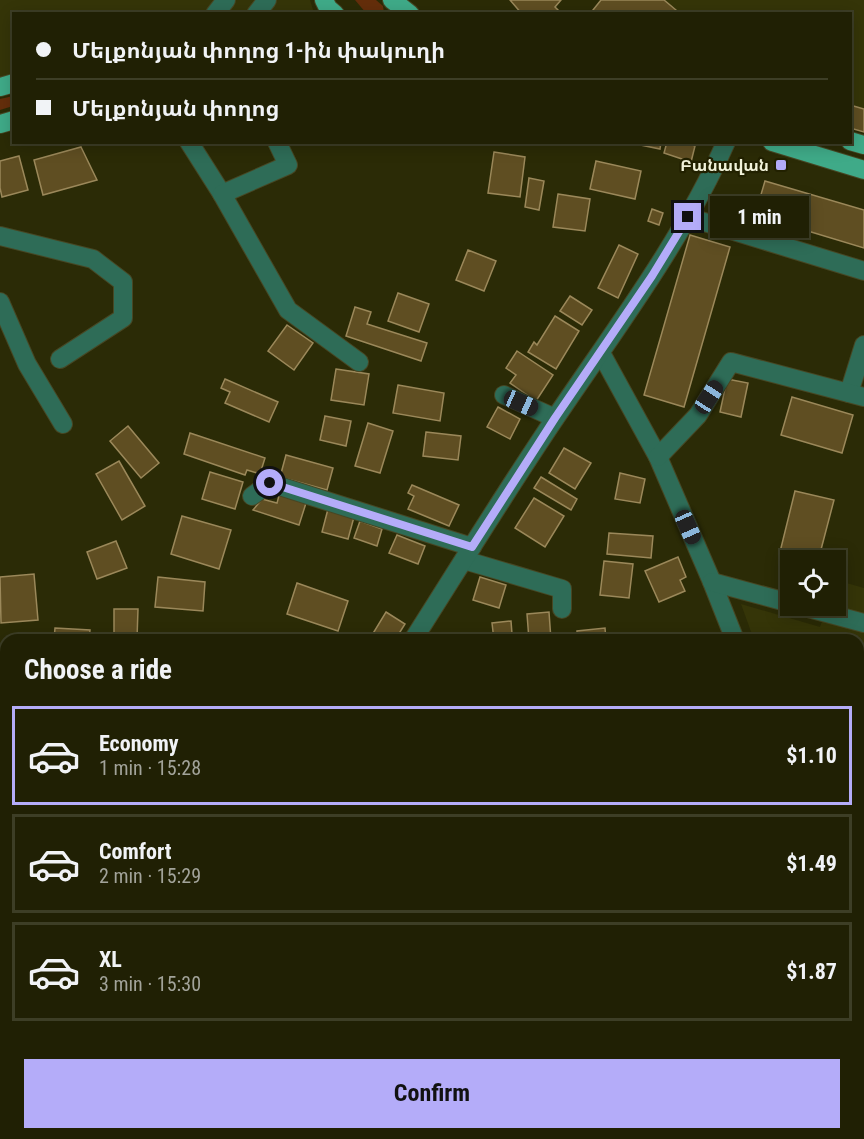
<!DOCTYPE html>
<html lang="en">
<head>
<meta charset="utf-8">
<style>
  :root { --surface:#202004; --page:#2d2d13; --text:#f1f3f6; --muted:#a2a39a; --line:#3d3e26; --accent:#b4acf9 }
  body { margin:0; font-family:"Roboto Condensed","Noto Sans Armenian",sans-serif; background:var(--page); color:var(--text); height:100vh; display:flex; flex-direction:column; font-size:22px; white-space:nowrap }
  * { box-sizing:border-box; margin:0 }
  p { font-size:20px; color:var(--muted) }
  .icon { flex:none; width:33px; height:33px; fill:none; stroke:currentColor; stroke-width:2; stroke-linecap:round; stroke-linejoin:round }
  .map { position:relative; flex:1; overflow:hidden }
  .details { position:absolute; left:0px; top:634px; width:864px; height:506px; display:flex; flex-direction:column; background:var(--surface); border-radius:18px 18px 0 0; box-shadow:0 3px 15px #0003,0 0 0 2px var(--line) }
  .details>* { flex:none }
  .guide { position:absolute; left:12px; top:12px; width:840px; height:132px; border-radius:0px; box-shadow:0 3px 15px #0003,0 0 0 2px var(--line); display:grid; align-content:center; height:132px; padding:0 24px; background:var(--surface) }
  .controls { position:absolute; left:780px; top:550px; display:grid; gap:12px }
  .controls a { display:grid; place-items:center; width:66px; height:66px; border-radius:0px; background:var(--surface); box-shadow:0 3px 15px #0003,0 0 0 2px var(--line); font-size:30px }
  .end { position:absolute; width:27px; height:27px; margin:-14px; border:8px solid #b4acf9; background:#111; box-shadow:0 0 0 3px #111 }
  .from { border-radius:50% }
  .bubble { position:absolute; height:42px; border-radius:0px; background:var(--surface); box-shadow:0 3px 15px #0003,0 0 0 2px var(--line); font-size:20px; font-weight:700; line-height:42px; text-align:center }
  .car { position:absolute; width:18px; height:36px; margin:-18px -9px; border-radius:8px; box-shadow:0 0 4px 2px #0007; background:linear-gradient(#222 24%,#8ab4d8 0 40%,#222 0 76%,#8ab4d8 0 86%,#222 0) }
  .guide b { display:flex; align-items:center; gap:21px; height:57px; font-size:22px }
  .guide b+b { border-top:2px solid var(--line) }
  .guide i { width:15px; height:15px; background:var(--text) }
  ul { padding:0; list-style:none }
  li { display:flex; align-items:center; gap:18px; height:99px; margin:0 12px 9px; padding:0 12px; border:3px solid var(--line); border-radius:0px }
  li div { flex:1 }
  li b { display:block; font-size:22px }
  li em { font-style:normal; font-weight:700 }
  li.selected { border-color:var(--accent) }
  li>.icon { width:54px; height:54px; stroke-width:1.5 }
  h2 { padding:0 24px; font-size:27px; line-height:72px }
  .action { display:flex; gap:12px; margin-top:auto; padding:12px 24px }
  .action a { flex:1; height:69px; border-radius:0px; background:var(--accent); color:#111; font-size:24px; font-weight:700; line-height:69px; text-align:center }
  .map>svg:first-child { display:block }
  .built { fill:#353508 }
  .green { fill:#642e0b }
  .building { fill:#5f4e22; stroke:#9b885a; stroke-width:1.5 }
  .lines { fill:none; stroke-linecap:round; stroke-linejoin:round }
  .minor-casing { stroke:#474724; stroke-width:20 }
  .major-casing { stroke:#474724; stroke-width:20 }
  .minor { stroke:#2e6c57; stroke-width:18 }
  .major { stroke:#3faa88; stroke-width:18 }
  .route { stroke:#b4acf9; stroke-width:8 }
  .poi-dot { fill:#b4acf9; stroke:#222100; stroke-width:2 }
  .labels { text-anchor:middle; stroke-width:4.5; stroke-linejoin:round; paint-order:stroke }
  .poi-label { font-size:16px; font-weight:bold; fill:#f1f2d9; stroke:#222100; text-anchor:end }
</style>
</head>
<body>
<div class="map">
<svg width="864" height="1139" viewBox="0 0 864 1139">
  <rect width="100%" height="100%" fill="#2b2b06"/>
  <g class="built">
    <polygon points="0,0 310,0 314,13 14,14 13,75 0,79"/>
    <polygon points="664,0 864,0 864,109 851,105 850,14 673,13 676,10"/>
    <polygon points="836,580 864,588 864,967 861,967 858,956 858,640 754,640 741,604 820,627 827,606 836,606"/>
  </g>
  <g class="green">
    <polygon points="355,0 376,0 383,6 384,13 366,13"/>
    <polygon points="13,96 13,106 0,110 0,99"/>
  </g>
  <g class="building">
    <polygon points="510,0 561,0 555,7 562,14 522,14"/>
    <polygon points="601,0 664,0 676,10 673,14 597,14 593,10"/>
    <polygon points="850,105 864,109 864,132 850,128"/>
    <polygon points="626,142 661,142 660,149"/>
    <polygon points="667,142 683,142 695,146 691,162 664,153"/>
    <polygon points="81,147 97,180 43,195 34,160"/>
    <polygon points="494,152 525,157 520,197 488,193"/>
    <polygon points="19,156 28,190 2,197 0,188 0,161"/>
    <polygon points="596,161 641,171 635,199 590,189"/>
    <polygon points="529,178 544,181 539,210 525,207"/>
    <polygon points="765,181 864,210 864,248 755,215"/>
    <polygon points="558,194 590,199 585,231 553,227"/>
    <polygon points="652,209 663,213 659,225 648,221"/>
    <polygon points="690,235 730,247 684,407 644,395"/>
    <polygon points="619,245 638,254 618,298 598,288"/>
    <polygon points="468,250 496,261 484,291 456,280"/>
    <polygon points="398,293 429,304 419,332 388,321"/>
    <polygon points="570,296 592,310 582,325 560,311"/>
    <polygon points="355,307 371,312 367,324 427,343 421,361 346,336"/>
    <polygon points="555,316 579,331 556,369 528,352 534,342 537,345"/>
    <polygon points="287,325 313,343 294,370 268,351"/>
    <polygon points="517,351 553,375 536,401 510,383 516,375 506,368"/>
    <polygon points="336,369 369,374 364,405 331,400"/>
    <polygon points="225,379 278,402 269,422 225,403 230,392 221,388"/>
    <polygon points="727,379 748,383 741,417 720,412"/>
    <polygon points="398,385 444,393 440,421 393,413"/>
    <polygon points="792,397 853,415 842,453 781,435"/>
    <polygon points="498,407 520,419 510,439 487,427"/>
    <polygon points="325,416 351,421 346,446 320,440"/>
    <polygon points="368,423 393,431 380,473 355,466"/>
    <polygon points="128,426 159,463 141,478 110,441"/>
    <polygon points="426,432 461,436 458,460 423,456"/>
    <polygon points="190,433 265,458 260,474 247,470 245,475 184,454"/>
    <polygon points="564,448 591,463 575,489 549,473"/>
    <polygon points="286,455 333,468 327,490 280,477"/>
    <polygon points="119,461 145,506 122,520 96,474"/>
    <polygon points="210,472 243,482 235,509 202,499"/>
    <polygon points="620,473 645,479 640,503 615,499"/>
    <polygon points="541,477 577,499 571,510 534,488"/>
    <polygon points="412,485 459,505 449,526 408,509 414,496 408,493"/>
    <polygon points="795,491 834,500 818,561 780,552"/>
    <polygon points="280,492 307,500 299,525 253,510 262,499 277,503"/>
    <polygon points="534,498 564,516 545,547 515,528"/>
    <polygon points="328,509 354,517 348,539 322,532"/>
    <polygon points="182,516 231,530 219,569 171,554"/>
    <polygon points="360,521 382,529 377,546 354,538"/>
    <polygon points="609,533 653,536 651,558 607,554"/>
    <polygon points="397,535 425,546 418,564 389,553"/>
    <polygon points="116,541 127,568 97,579 87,552"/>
    <polygon points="678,557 686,577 680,580 685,591 659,602 645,571"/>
    <polygon points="604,561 633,564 629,598 600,595"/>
    <polygon points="34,574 38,620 1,623 0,577"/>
    <polygon points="158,577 205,582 203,611 155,607"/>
    <polygon points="480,577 506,585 499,608 473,600"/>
    <polygon points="297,583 348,601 338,631 287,614"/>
    <polygon points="114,609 138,609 137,639 114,638"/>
    <polygon points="386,612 405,624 395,640 369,640"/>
    <polygon points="549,612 551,640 529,640 527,614"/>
    <polygon points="511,621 512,634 522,633 522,640 494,640 492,623"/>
    <polygon points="55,628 90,630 89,640 54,640"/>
    <polygon points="605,628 606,640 577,640 577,631"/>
    <polygon points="6,908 6,942 0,944 0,921 5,920 2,909"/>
    <polygon points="760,1134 777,1134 780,1139 753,1139"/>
  </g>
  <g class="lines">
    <defs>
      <g id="minor">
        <polyline points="215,14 226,0"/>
        <polyline points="256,14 267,0"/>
        <polyline points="189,142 222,194"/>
        <polyline points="277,142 288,165 222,194 288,310 359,362"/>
        <polyline points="688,217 864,271"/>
        <polyline points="0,236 93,259 123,282 123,318 60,359"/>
        <polyline points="0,302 27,364 63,424"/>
        <polyline points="601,353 658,457 712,582 735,640"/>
        <polyline points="849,393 864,345"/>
        <polyline points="504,395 555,418"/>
        <polyline points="658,457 698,415 731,362 864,397"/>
        <polyline points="252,496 270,483 472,547"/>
        <polyline points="464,560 562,589 562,609"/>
        <polyline points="712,582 790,603"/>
        <polyline points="801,606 864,623"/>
        <path d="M413,640c47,-74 93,-149 143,-223 60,-89 126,-176 170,-275"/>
        <polyline points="0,768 6,766"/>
        <polyline points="0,849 6,871"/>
        <polyline points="0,1035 6,1034"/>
        <polyline points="858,1065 858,1086"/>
        <polyline points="179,1139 180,1134"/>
        <polyline points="835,1139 841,1134"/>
      </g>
      <g id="major">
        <polyline points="324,0 328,8 335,14"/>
        <polyline points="392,0 410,14"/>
        <polyline points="0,87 14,83"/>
        <polyline points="0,124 14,120"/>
        <polyline points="850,141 864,145"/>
        <polyline points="772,142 864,170"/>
      </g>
    </defs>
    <use href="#minor" class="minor-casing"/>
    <use href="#major" class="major-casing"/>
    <use href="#minor" class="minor"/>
    <use href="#major" class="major"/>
  </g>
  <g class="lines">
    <polyline class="route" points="270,483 472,547 555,418 652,276 688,217"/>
  </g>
  <rect class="poi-dot" x="775" y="159" width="12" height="12" rx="3"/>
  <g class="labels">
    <g class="poi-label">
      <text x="769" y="171">Բանավան</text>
    </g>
  </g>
</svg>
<div class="controls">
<a><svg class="icon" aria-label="locate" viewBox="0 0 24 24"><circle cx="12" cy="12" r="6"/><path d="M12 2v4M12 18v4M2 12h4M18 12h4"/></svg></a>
</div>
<i class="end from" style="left:270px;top:483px"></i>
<i class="end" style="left:688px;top:217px"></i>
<div class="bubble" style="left:710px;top:196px;width:99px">1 min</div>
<i class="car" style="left:709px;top:397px;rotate:33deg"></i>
<i class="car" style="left:521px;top:403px;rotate:114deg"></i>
<i class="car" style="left:688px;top:527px;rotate:156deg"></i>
<div class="guide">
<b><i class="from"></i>Մելքոնյան փողոց 1-ին փակուղի</b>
<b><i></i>Մելքոնյան փողոց</b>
</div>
<section class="details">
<h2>Choose a ride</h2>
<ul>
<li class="selected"><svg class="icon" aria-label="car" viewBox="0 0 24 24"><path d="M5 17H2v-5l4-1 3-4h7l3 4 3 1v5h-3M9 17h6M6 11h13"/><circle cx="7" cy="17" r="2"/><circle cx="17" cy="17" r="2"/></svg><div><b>Economy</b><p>1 min · 15:28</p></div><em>$1.10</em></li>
<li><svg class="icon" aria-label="car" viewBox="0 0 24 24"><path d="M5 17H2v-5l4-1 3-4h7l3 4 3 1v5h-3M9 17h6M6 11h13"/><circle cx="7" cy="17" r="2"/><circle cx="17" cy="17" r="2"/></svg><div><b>Comfort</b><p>2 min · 15:29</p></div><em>$1.49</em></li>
<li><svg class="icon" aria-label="car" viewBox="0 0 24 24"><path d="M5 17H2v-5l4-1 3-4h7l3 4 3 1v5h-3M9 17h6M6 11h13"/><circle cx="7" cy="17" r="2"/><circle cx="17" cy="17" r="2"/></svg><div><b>XL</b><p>3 min · 15:30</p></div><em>$1.87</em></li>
</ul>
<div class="action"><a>Confirm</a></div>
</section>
</div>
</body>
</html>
